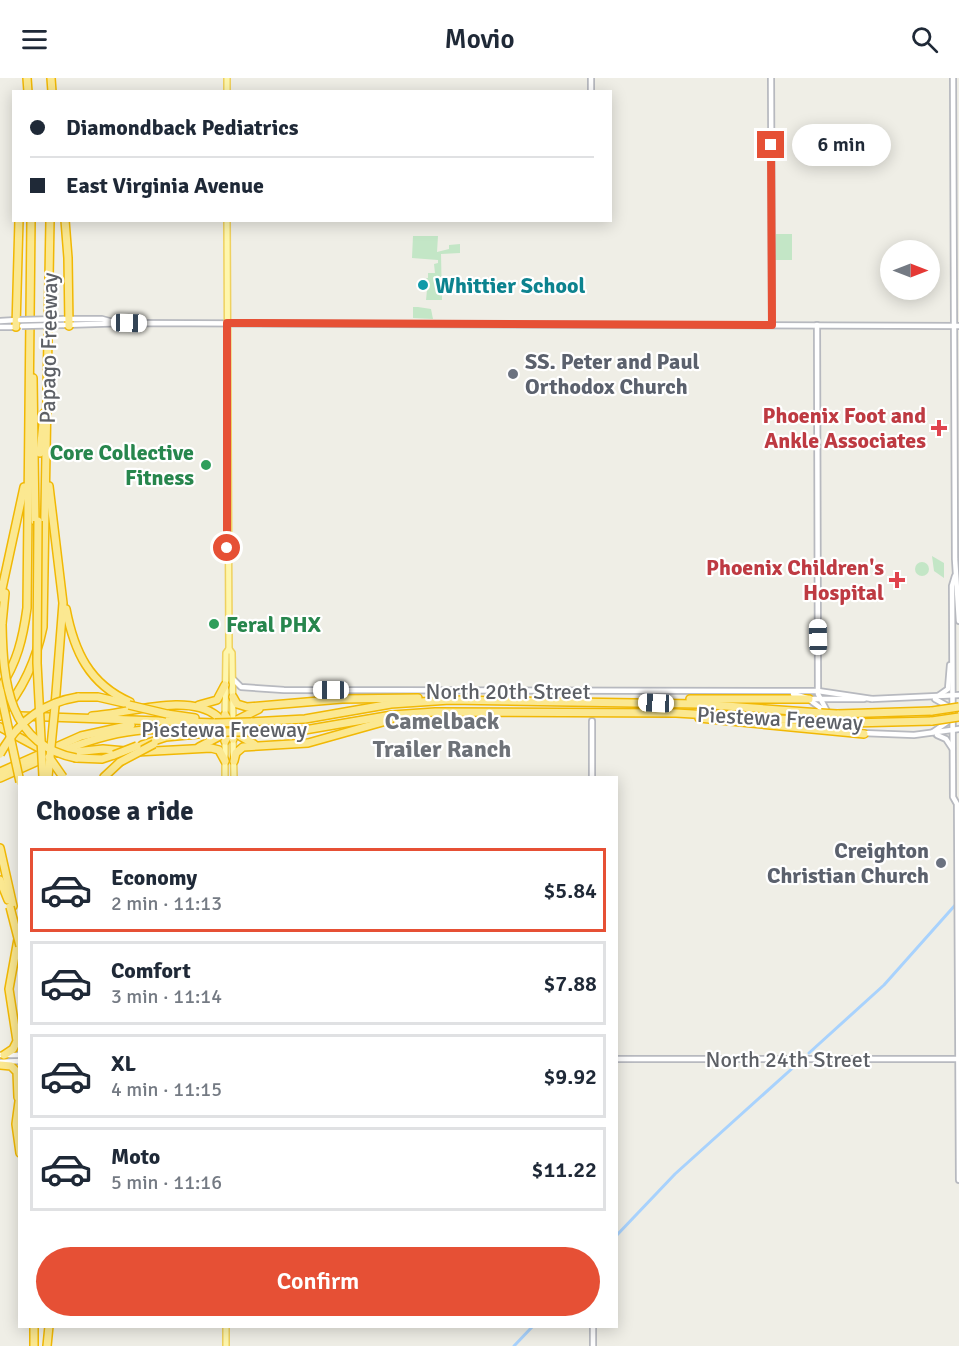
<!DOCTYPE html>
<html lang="en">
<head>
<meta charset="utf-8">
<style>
  :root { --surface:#fff; --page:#f2f2f3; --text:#1f2937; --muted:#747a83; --line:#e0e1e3; --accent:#e65035 }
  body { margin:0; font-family:Signika,sans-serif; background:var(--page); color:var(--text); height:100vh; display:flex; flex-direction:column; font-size:22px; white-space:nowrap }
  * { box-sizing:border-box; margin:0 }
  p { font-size:20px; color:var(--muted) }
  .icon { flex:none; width:33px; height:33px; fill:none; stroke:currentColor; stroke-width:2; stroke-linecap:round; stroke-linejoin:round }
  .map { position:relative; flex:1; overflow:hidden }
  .side { position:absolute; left:18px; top:698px; width:600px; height:552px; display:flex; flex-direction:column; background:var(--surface); border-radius:0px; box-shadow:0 3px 15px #0003 }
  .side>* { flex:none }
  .hud { position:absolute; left:12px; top:12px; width:600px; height:132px; border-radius:0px; box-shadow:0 3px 15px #0003; display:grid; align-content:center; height:132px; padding:0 18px; background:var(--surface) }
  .needle { width:39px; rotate:90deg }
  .tools { position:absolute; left:880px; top:162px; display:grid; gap:12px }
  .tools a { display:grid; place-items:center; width:60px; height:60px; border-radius:50%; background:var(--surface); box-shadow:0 3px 15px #0003; font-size:30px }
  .end { position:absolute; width:27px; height:27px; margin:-14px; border:8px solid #e65035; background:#fff; box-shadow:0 0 0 3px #fff }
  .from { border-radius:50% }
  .bubble { position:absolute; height:42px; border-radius:21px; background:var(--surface); box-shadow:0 3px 15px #0003; font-size:20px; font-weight:600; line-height:42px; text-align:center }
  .car { position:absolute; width:18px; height:36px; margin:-18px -9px; border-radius:8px; box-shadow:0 0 4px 2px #0007; background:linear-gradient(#fff 24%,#345 0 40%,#fff 0 76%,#345 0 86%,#fff 0) }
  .hud b { display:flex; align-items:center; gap:21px; height:57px; font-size:22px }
  .hud b+b { border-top:2px solid var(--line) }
  .hud i { width:15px; height:15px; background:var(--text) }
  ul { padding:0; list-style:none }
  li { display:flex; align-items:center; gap:18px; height:84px; margin:0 12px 9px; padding:0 6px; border:3px solid var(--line); border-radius:0px }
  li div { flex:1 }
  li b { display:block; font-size:22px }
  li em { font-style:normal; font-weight:600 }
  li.active { border-color:var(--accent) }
  li>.icon { width:54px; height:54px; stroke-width:1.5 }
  h2 { padding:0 18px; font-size:27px; line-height:72px }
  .action { display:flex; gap:12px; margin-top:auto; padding:12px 18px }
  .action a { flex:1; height:69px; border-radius:36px; background:var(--accent); color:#fff; font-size:24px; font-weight:600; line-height:69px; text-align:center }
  header { display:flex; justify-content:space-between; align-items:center; height:78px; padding:0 18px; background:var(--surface); font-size:27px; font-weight:600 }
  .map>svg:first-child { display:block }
  .green { fill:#c3e6c6 }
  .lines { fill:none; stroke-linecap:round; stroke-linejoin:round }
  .canal { stroke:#a8d2fd; stroke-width:3 }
  .secondary-casing { stroke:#b7b9bf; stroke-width:8 }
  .primary-casing { stroke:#efd15f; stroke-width:8 }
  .highway-casing { stroke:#f1b804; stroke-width:10 }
  .secondary { stroke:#fff; stroke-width:4.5 }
  .primary { stroke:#fef6ad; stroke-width:5 }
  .highway { stroke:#fbe891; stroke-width:7 }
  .secondary-bridge-casing { stroke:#b7b9bf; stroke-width:8; stroke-linecap:butt }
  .highway-bridge-casing { stroke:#f1b804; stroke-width:10; stroke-linecap:butt }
  .secondary-bridge { stroke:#fff; stroke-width:4.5 }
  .highway-bridge { stroke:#fbe891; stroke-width:7 }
  .route { stroke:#e65035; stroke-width:8 }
  .culture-dot { fill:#0f9aa8; stroke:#fff; stroke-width:2 }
  .worship-dot { fill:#6b7280; stroke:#fff; stroke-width:2 }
  .health-dot { fill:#e0444e; stroke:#fff; stroke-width:2 }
  .leisure-dot { fill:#2e9e5b; stroke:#fff; stroke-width:2 }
  .labels { text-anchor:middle; stroke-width:4.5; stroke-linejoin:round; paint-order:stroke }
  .culture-label { font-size:22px; font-weight:bold; fill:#0d838f; stroke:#fff; text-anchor:start }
  .street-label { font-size:22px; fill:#5d6066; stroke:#fff }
  .worship-label { font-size:22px; font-weight:bold; fill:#5b616d; stroke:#fff; text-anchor:start }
  .health-label { font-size:22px; font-weight:bold; fill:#be3a42; stroke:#fff; text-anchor:end }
  .leisure-label { font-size:22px; font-weight:bold; fill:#27864d; stroke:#fff; text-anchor:end }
  .neighbourhood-label { font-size:24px; font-weight:bold; fill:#6e7278; stroke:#fff }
</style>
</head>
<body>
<header><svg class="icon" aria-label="menu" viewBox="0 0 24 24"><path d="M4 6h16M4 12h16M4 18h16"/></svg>Movio<svg class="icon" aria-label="search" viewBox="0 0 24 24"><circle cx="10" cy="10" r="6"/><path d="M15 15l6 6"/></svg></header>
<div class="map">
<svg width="959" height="1268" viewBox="0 0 959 1268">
  <rect width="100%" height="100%" fill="#efeee6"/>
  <g class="green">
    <polygon points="776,156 792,156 792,182 774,182"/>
    <polygon points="413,158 438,158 437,174 449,171 449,167 460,166 460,175 441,176 442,222 426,222 428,202 426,200 428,200 428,195 435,195 434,186 438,185 438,182 412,180"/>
    <polygon points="418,229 431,231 433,241 413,240 413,229"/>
    <polygon points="932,478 944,485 944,500 934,493"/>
    <circle cx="922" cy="491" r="7"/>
  </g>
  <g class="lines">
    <g class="canal">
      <polyline points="809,975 884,907 957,825"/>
      <polyline points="616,1158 675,1096 796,987"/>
      <polyline points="514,1268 533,1248"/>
    </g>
    <defs>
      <g id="secondary">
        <polyline points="591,0 591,14"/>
        <polyline points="771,0 772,247"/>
        <polyline points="953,0 955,481 959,543"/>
        <polyline points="63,241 102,241 113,244"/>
        <polyline points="0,243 17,242"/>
        <polyline points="63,247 126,245 959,248"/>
        <polyline points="817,247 818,616 828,635"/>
        <polyline points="0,249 16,249"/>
        <polyline points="955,498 952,508 953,719 957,726 959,1102"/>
        <polyline points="233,601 241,609 284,612 818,613 872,621"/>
        <polyline points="793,616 807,620 822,631"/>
        <polyline points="938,618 948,611 950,587"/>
        <polyline points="809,621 864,621"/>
        <polyline points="872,621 959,617"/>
        <polyline points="935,621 951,630"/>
        <polyline points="592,643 592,699"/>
        <polyline points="933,654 953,640"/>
        <polyline points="862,655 914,657 959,651"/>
        <polyline points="937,657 946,661 952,670"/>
        <polyline points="0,977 20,977"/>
        <polyline points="616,981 959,981"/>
        <polyline points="0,984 20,983"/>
        <polyline points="593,1248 593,1268"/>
      </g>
      <g id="primary">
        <polyline points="227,0 227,14"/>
        <polyline points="229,571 232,575 233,646"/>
        <polyline points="225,640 226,575 229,571 227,142"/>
        <polyline points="233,658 234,699"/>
        <polyline points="225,699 225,662"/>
        <polyline points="226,1268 226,1248"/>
      </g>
      <g id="highway">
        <polyline points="27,0 28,14"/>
        <polyline points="51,0 52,14"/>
        <polyline points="65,142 68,180 69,248"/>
        <polyline points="16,249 19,142"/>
        <polyline points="33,300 35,443"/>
        <polyline points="40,375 44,335"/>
        <polyline points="49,408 63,525 55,628"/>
        <polyline points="0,520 24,409"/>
        <path d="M66,531c8,42 23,75 64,93"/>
        <polyline points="2,546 5,515"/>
        <path d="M0,610c17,-25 23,-50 27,-80l4,-388"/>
        <polyline points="78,619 98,619 124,625"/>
        <polyline points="233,619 237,626 247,629 342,621 418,620"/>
        <polyline points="690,621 809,621"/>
        <polyline points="199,627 217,622 225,607"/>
        <polyline points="167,636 195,640"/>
        <polyline points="837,636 932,633"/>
        <polyline points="225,637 238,657 254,666"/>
        <path d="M0,638c23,-26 36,-55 43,-89l7,-407"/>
        <polyline points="21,638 215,645"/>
        <path d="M92,638c35,-2 96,-24 125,0 8,6 12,15 16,23"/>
        <polyline points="699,640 864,656"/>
        <polyline points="251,644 305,641 391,626 450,622 698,626 821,635"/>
        <polyline points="851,645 932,643"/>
        <polyline points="0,649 39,670"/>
        <polyline points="252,654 293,654 392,637 435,634 676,635 830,644"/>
        <polyline points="225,663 237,642 259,631"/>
        <polyline points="142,667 166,659 198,656"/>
        <polyline points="199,669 220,658 227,651"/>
        <polyline points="136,674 211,670 219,672 225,683"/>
        <path d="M57,675c61,-25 94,-27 159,-21"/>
        <polyline points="65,675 103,671 125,673"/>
        <polyline points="76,680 102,681 114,677"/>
        <polyline points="234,683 236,675 243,669 308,665 390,642"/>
        <polyline points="0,694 81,658 131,647"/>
        <polyline points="104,699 120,684"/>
        <polyline points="0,700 47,679"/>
        <polyline points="0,770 13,828"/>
        <polyline points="0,802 8,822"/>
        <polyline points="4,977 13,971 17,963 9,911 18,861"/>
        <polyline points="0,987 11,988 17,994 18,1019"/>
        <polyline points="20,1016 16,1046 20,1075"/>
        <polyline points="34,1268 34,1248"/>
        <polyline points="47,1268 49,1248"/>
      </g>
    </defs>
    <use href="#secondary" class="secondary-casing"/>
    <use href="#primary" class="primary-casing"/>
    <use href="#highway" class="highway-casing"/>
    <use href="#secondary" class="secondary"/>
    <use href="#primary" class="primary"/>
    <use href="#highway" class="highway"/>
    <defs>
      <g id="secondary-bridge">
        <polyline points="20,242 63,241"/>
        <polyline points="22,248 63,247"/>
      </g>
      <g id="highway-bridge">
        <polyline points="38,443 37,585 43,699"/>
        <path d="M2,546c1,57 6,121 74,134"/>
        <polyline points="0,612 20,704"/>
        <polyline points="129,627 167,636"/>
        <polyline points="932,633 959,629"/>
        <polyline points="821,635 837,636"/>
        <polyline points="932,643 959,639"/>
        <polyline points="830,644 851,645"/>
        <polyline points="215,645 251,644"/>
        <polyline points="216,654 252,654"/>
        <path d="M0,676c17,-31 41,-51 78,-57"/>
        <polyline points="114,677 137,668"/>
        <polyline points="49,679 63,699"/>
        <polyline points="120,684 154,666"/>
        <polyline points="48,699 55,628"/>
        <polyline points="10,829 20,868"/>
      </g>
    </defs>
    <use href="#secondary-bridge" class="secondary-bridge-casing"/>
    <use href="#highway-bridge" class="highway-bridge-casing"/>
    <use href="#secondary-bridge" class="secondary-bridge"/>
    <use href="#highway-bridge" class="highway-bridge"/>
  </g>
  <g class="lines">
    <polyline class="route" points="227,470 227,245 772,247 771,67"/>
  </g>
  <circle class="culture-dot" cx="423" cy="207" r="6"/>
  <g class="worship-dot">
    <circle cx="513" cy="296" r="6"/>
    <circle cx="941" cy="785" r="6"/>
  </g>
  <g class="health-dot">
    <path d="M936 341h6v6h6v6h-6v6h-6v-6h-6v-6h6z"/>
    <path d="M894 493h6v6h6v6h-6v6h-6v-6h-6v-6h6z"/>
  </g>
  <g class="leisure-dot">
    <circle cx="206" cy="387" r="6"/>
    <circle cx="214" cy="546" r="6"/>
  </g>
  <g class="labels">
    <g class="culture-label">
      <text x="435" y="215">Whittier School</text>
    </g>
    <g class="street-label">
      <text transform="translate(48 270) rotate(-89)" y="8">Papago Freeway</text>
      <text x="508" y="621">North 20th Street</text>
      <text transform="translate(780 640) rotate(3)" y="8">Piestewa Freeway</text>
      <text x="224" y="659">Piestewa Freeway</text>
      <text x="788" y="989">North 24th Street</text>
    </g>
    <g class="worship-label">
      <text x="525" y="291">SS. Peter and Paul<tspan x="525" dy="25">Orthodox Church</tspan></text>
      <text x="929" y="780" text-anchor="end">Creighton<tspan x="929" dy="25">Christian Church</tspan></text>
    </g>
    <g class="health-label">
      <text x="926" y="345">Phoenix Foot and<tspan x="926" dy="25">Ankle Associates</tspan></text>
      <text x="884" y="497">Phoenix Children's<tspan x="884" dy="25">Hospital</tspan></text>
    </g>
    <g class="leisure-label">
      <text x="194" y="382">Core Collective<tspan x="194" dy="25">Fitness</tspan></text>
      <text x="226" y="554" text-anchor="start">Feral PHX</text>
    </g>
    <g class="neighbourhood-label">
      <text x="442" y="651">Camelback<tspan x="442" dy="28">Trailer Ranch</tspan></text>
    </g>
  </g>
</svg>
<div class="tools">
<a><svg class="needle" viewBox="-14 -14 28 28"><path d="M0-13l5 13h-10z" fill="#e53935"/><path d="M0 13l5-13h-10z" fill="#747a83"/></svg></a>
</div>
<i class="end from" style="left:227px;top:470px"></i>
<i class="end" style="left:771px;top:67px"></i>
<div class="bubble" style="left:792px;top:46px;width:99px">6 min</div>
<i class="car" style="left:129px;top:245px;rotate:91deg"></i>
<i class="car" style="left:818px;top:559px;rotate:359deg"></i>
<i class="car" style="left:331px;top:612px;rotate:270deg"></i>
<i class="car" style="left:656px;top:625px;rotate:273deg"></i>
<div class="hud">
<b><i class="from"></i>Diamondback Pediatrics</b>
<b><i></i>East Virginia Avenue</b>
</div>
<section class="side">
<h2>Choose a ride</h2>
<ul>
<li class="active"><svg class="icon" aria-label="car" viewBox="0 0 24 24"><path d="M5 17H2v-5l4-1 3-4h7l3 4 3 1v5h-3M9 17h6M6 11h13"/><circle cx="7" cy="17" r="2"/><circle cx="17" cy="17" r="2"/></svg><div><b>Economy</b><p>2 min · 11:13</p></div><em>$5.84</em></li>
<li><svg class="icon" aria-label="car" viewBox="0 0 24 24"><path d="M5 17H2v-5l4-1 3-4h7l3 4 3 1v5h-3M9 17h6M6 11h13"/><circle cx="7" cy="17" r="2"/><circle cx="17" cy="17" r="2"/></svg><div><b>Comfort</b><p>3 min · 11:14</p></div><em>$7.88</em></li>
<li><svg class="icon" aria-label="car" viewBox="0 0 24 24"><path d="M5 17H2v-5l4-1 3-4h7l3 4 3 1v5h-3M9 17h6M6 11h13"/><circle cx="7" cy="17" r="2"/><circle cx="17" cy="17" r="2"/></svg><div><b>XL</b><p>4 min · 11:15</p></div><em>$9.92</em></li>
<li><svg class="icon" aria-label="car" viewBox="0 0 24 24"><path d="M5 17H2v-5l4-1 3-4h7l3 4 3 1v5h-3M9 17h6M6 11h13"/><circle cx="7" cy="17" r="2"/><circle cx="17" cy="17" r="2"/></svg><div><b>Moto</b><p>5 min · 11:16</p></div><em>$11.22</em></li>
</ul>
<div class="action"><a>Confirm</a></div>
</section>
</div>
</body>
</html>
